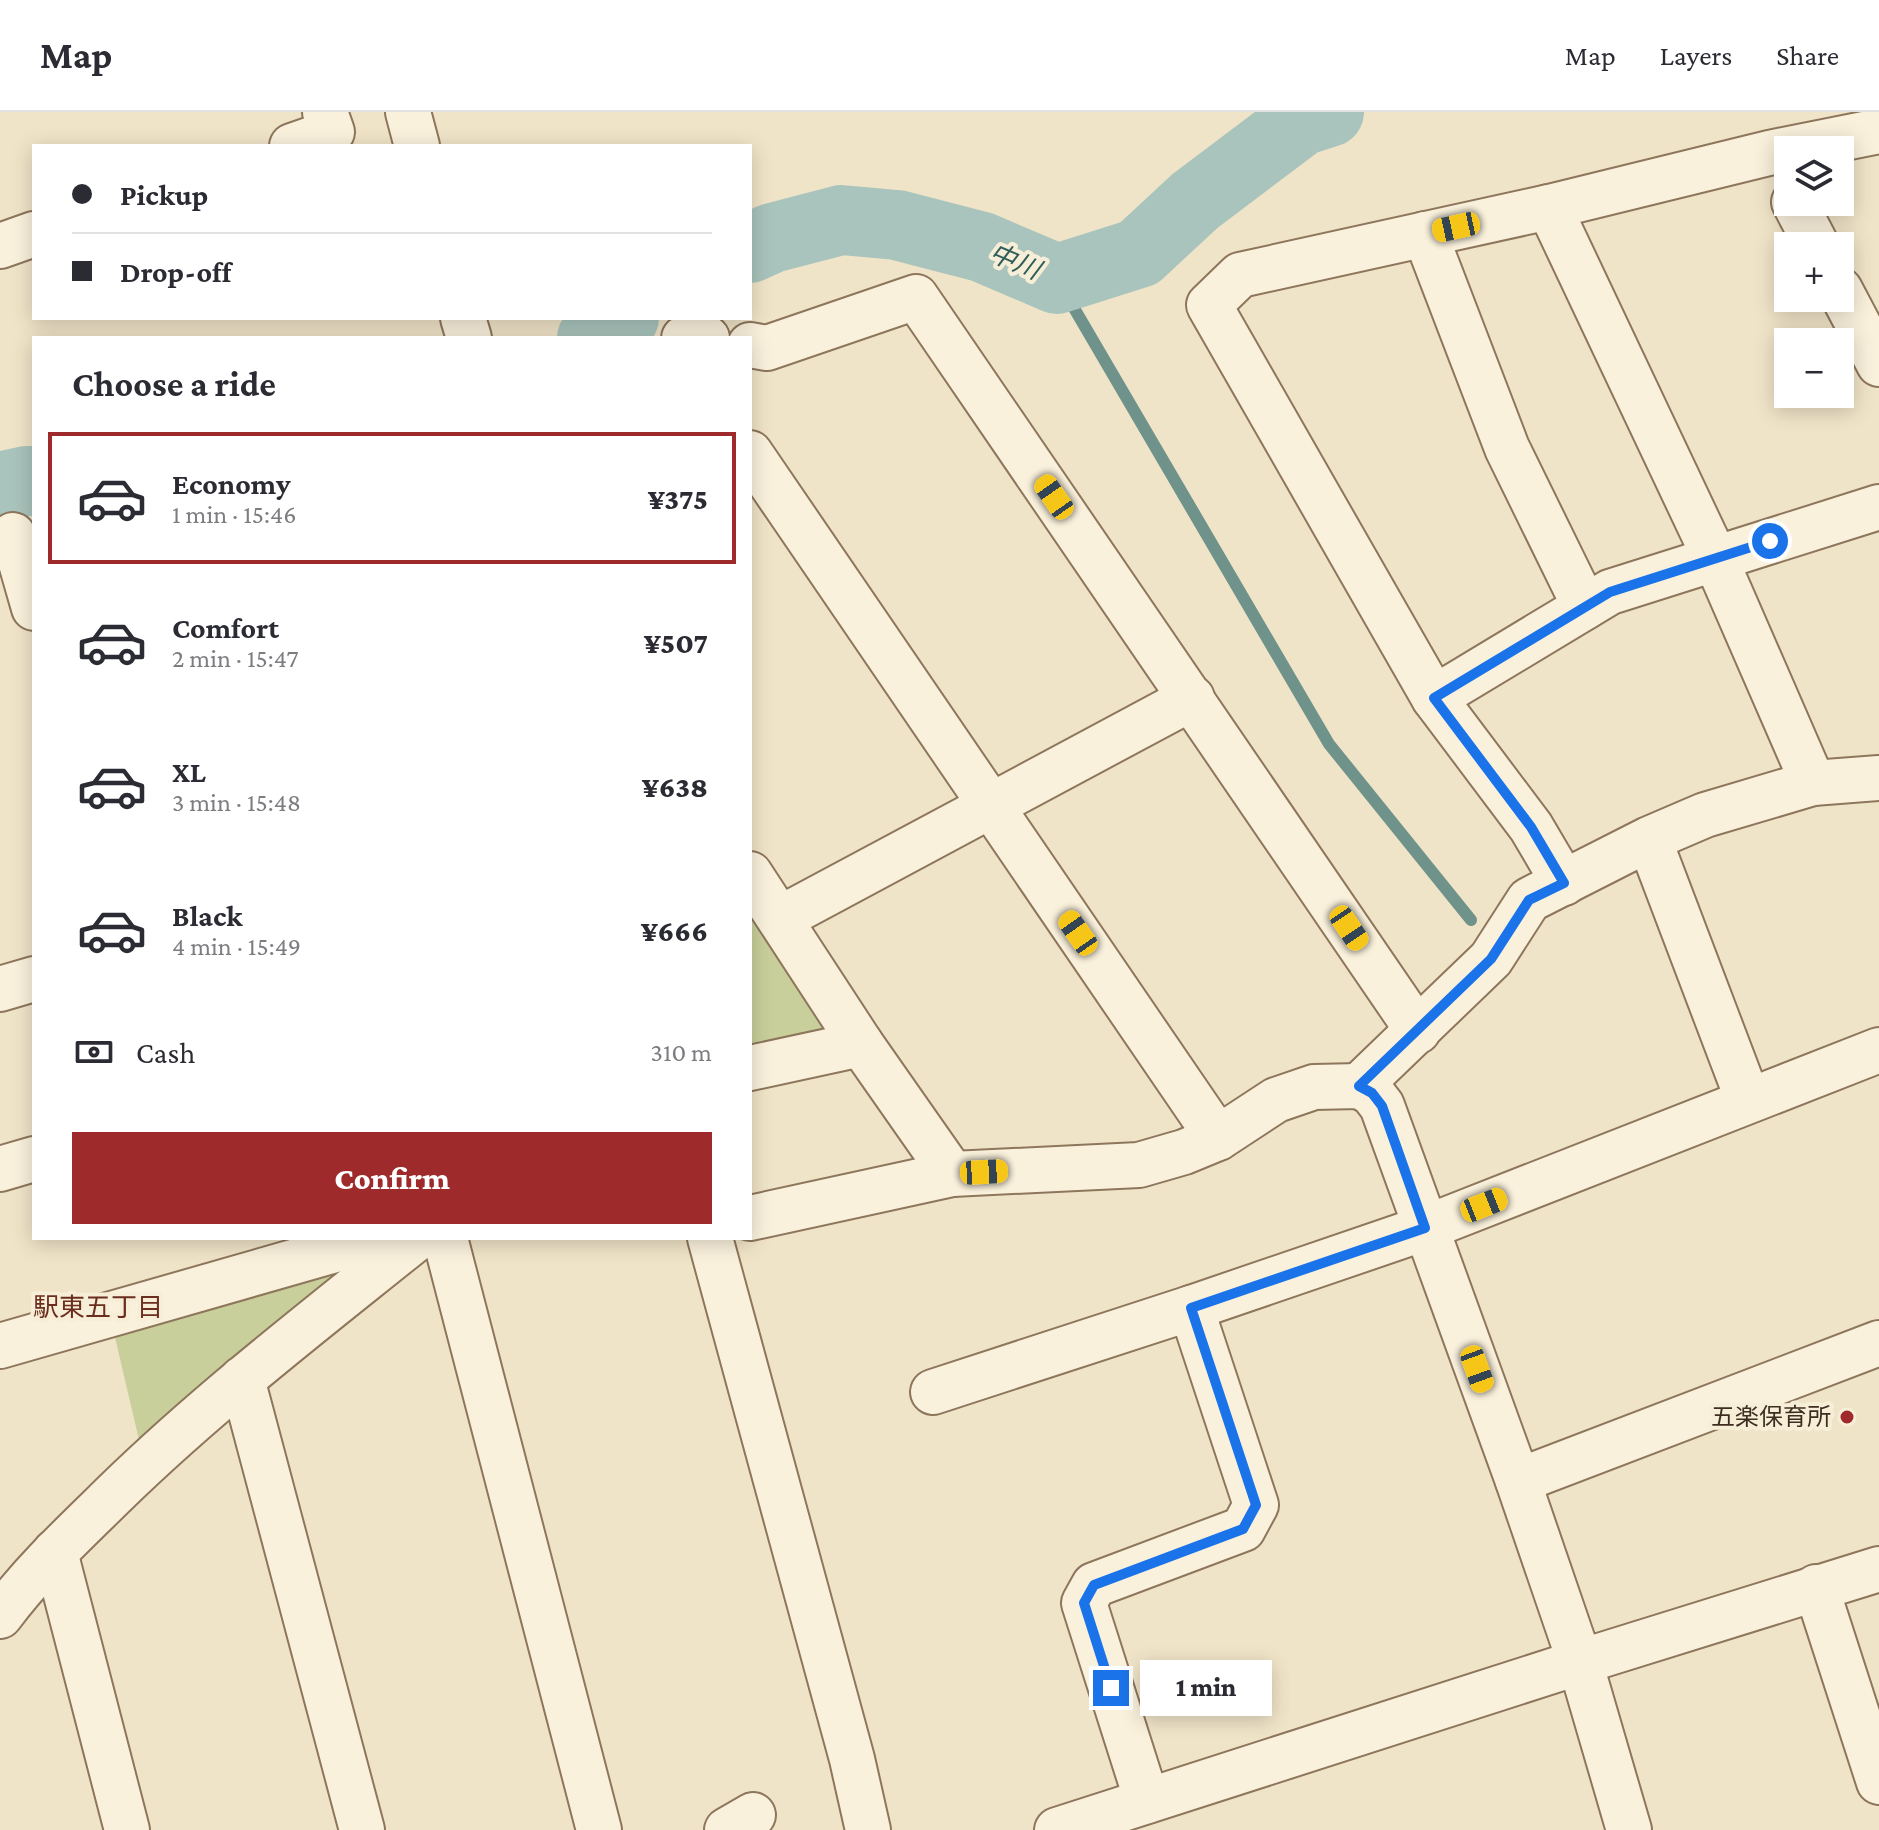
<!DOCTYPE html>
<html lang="en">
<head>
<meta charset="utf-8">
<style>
  :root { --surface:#fff; --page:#f7f7f7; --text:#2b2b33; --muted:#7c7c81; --line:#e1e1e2; --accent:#9e2a2b }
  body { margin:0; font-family:"Crimson Pro","Noto Sans JP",serif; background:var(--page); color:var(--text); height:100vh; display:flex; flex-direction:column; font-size:30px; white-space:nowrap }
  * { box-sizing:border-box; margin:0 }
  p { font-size:26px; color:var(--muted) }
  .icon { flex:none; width:44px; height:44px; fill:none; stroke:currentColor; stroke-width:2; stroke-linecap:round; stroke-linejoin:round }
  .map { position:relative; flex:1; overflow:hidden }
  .sheet { position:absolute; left:32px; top:224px; width:720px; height:904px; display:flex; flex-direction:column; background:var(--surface); border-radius:0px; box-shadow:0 4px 20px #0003 }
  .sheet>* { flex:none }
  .top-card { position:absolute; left:32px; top:32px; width:720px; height:176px; border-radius:0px; box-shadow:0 4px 20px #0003; display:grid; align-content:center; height:176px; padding:0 40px; background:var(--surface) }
  .controls { position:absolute; left:1774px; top:24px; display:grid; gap:16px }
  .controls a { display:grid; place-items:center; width:80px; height:80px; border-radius:0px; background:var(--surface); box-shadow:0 4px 20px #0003; font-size:40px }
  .end { position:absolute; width:36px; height:36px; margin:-18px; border:10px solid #1a73e8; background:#fff; box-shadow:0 0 0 4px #fff }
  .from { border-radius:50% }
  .bubble { position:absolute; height:56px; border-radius:0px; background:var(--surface); box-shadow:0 4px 20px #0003; font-size:26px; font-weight:800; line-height:56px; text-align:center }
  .car { position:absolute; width:24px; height:48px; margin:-24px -12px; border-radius:10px; box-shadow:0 0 6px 2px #0007; background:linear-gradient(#f5c518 24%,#345 0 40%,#f5c518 0 76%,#345 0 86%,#f5c518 0) }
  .top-card b { display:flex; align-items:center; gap:28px; height:76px; font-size:30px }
  .top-card b+b { border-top:2px solid var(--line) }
  .top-card i { width:20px; height:20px; background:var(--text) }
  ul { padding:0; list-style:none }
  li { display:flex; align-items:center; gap:24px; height:132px; margin:0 16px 12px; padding:0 24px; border:4px solid transparent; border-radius:0px }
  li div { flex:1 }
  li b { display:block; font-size:30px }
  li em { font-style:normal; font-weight:800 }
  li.on { border-color:var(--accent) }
  li>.icon { width:72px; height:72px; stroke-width:1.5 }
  h2 { padding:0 40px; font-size:36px; line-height:96px }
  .pay { display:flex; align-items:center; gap:20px; height:88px; padding:0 40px; font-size:30px }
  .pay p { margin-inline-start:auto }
  .cta { display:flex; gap:16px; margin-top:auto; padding:16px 40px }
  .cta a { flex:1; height:92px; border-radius:0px; background:var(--accent); color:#fff; font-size:32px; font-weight:800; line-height:92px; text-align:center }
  header { display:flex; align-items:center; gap:48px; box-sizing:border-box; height:112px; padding:0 40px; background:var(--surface); border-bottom:2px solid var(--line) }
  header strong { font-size:38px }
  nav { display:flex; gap:44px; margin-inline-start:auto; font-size:28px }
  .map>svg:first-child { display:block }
  .green { fill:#c9cf9b }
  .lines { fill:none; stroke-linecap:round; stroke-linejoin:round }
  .stream { stroke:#6f938a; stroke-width:12 }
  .river { stroke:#a9c4bc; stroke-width:70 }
  .minor-casing { stroke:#8d765c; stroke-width:48 }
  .minor { stroke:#faf1dc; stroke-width:44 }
  .route { stroke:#1a73e8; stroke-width:10 }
  .poi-dot { fill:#9e2a2b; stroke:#f7eed8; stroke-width:3 }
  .labels { text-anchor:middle; stroke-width:8; stroke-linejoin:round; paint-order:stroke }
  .poi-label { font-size:24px; fill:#3d2e20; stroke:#f7eed8; text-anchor:end }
  .water-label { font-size:26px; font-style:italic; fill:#2f5d5a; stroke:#f7eed8 }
  .neighbourhood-label { font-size:26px; fill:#6b2e1e; stroke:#f7eed8 }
</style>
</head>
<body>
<header>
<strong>Map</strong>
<nav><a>Map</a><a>Layers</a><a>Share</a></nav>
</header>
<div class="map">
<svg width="1879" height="1718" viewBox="0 0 1879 1718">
  <rect width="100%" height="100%" fill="#f0e4c8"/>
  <g class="green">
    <polygon points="750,789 829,907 821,920 750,939"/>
    <polygon points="323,1158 332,1163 331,1177 139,1328 113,1217"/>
  </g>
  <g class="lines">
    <polyline class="stream" points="1057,167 1329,632 1471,808"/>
    <g class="river">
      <polyline points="750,136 772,126 841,108 897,113 982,135 1057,167 1139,141 1195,89 1301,9 1329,0"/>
      <polyline points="592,226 624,206"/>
      <polyline points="0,375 26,369 34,369"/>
    </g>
    <defs>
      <g id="minor">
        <polyline points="408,0 417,34"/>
        <polyline points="292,34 332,20 325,0"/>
        <polyline points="1794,90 1817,134"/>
        <polyline points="1549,95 1715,446 1813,671"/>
        <polyline points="1425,122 1507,336 1585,495"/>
        <polyline points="0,134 34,122"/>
        <polyline points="1840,178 1879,252"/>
        <polyline points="463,206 469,226"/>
        <polyline points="684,226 692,223 707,226"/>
        <polyline points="750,233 767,236 916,185 1418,919"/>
        <polyline points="750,341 1218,1026"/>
        <polyline points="13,423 34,496"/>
        <polyline points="1434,586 1610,480 1879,395"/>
        <polyline points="1655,743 1748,988"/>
        <polyline points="750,762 861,932 952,1062"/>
        <polyline points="1564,771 1531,715 1434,586 1209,193 1240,163 1549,95 1769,41 1879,19"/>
        <polyline points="781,806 1192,586"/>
        <polyline points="0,877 34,867"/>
        <polyline points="750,956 861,932"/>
        <polyline points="1359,974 1491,847 1529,788 1649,727 1705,703 1813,671 1879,666"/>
        <polyline points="0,1057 34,1047"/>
        <polyline points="750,1106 952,1062 1139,1053 1184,1040 1218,1026 1276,988 1314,975 1359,974 1372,981 1382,994 1518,1369 1580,1550 1629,1718"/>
        <polyline points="445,1126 599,1718"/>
        <polyline points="710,1126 852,1647 868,1718"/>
        <polyline points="1191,1196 1425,1116 1879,938"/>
        <polyline points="0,1234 377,1126"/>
        <polyline points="242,1267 362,1718"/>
        <polyline points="933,1280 1191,1196 1256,1393 1243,1417 1094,1473 1084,1491 1147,1689"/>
        <polyline points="1518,1369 1879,1231"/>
        <polyline points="55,1440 127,1718"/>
        <polyline points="1816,1475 1879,1670"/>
        <path d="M0,1504c29,-39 64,-73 99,-107 99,-99 210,-184 318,-271"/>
        <polyline points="727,1718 753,1703"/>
        <polyline points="1057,1718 1580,1550 1879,1457"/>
      </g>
    </defs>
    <use href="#minor" class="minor-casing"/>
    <use href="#minor" class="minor"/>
  </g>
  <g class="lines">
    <polyline class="route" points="1111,1576 1084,1491 1094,1473 1243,1417 1256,1393 1191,1196 1425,1116 1382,994 1372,981 1359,974 1491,847 1529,788 1564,771 1531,715 1434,586 1610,480 1770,429"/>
  </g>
  <circle class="poi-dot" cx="1847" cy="1305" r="8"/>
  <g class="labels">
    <g class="poi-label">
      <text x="1831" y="1313">五楽保育所</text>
    </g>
    <g class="water-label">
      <text transform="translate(1015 149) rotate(23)" y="9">中川</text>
    </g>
    <g class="neighbourhood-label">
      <text x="98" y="1204">駅東五丁目</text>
    </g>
  </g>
</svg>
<div class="controls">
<a><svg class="icon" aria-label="layers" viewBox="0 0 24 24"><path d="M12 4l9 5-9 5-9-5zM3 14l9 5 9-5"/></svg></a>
<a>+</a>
<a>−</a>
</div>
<i class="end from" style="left:1770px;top:429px"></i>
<i class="end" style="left:1111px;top:1576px"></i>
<div class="bubble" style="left:1140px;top:1548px;width:132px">1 min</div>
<i class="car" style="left:1456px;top:115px;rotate:258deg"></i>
<i class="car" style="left:1054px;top:385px;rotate:325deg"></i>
<i class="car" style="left:1349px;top:816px;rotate:146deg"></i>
<i class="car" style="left:1078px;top:821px;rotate:325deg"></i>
<i class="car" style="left:984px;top:1060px;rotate:87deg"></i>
<i class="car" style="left:1484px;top:1093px;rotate:68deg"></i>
<i class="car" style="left:1477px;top:1257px;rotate:160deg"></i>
<div class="top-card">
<b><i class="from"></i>Pickup</b>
<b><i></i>Drop-off</b>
</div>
<section class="sheet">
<h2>Choose a ride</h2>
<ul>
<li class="on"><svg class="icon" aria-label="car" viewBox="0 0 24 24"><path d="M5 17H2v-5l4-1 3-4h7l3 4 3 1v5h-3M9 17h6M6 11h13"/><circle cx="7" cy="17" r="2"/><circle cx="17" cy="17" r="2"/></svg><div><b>Economy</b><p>1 min · 15:46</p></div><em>¥375</em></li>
<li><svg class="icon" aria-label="car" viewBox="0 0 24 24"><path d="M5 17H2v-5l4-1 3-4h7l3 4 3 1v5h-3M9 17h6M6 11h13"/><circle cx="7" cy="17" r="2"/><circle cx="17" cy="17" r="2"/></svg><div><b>Comfort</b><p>2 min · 15:47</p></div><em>¥507</em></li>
<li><svg class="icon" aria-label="car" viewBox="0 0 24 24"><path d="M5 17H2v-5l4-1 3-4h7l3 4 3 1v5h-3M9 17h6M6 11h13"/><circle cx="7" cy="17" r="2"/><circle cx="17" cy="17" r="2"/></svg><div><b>XL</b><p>3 min · 15:48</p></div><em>¥638</em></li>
<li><svg class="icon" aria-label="car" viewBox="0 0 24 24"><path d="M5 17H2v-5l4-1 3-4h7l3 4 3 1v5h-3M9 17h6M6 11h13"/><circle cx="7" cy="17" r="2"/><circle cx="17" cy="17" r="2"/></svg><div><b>Black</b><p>4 min · 15:49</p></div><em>¥666</em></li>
</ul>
<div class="pay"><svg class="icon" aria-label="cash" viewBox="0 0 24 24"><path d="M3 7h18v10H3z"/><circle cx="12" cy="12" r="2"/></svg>Cash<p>310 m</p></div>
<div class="cta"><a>Confirm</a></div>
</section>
</div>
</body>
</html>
